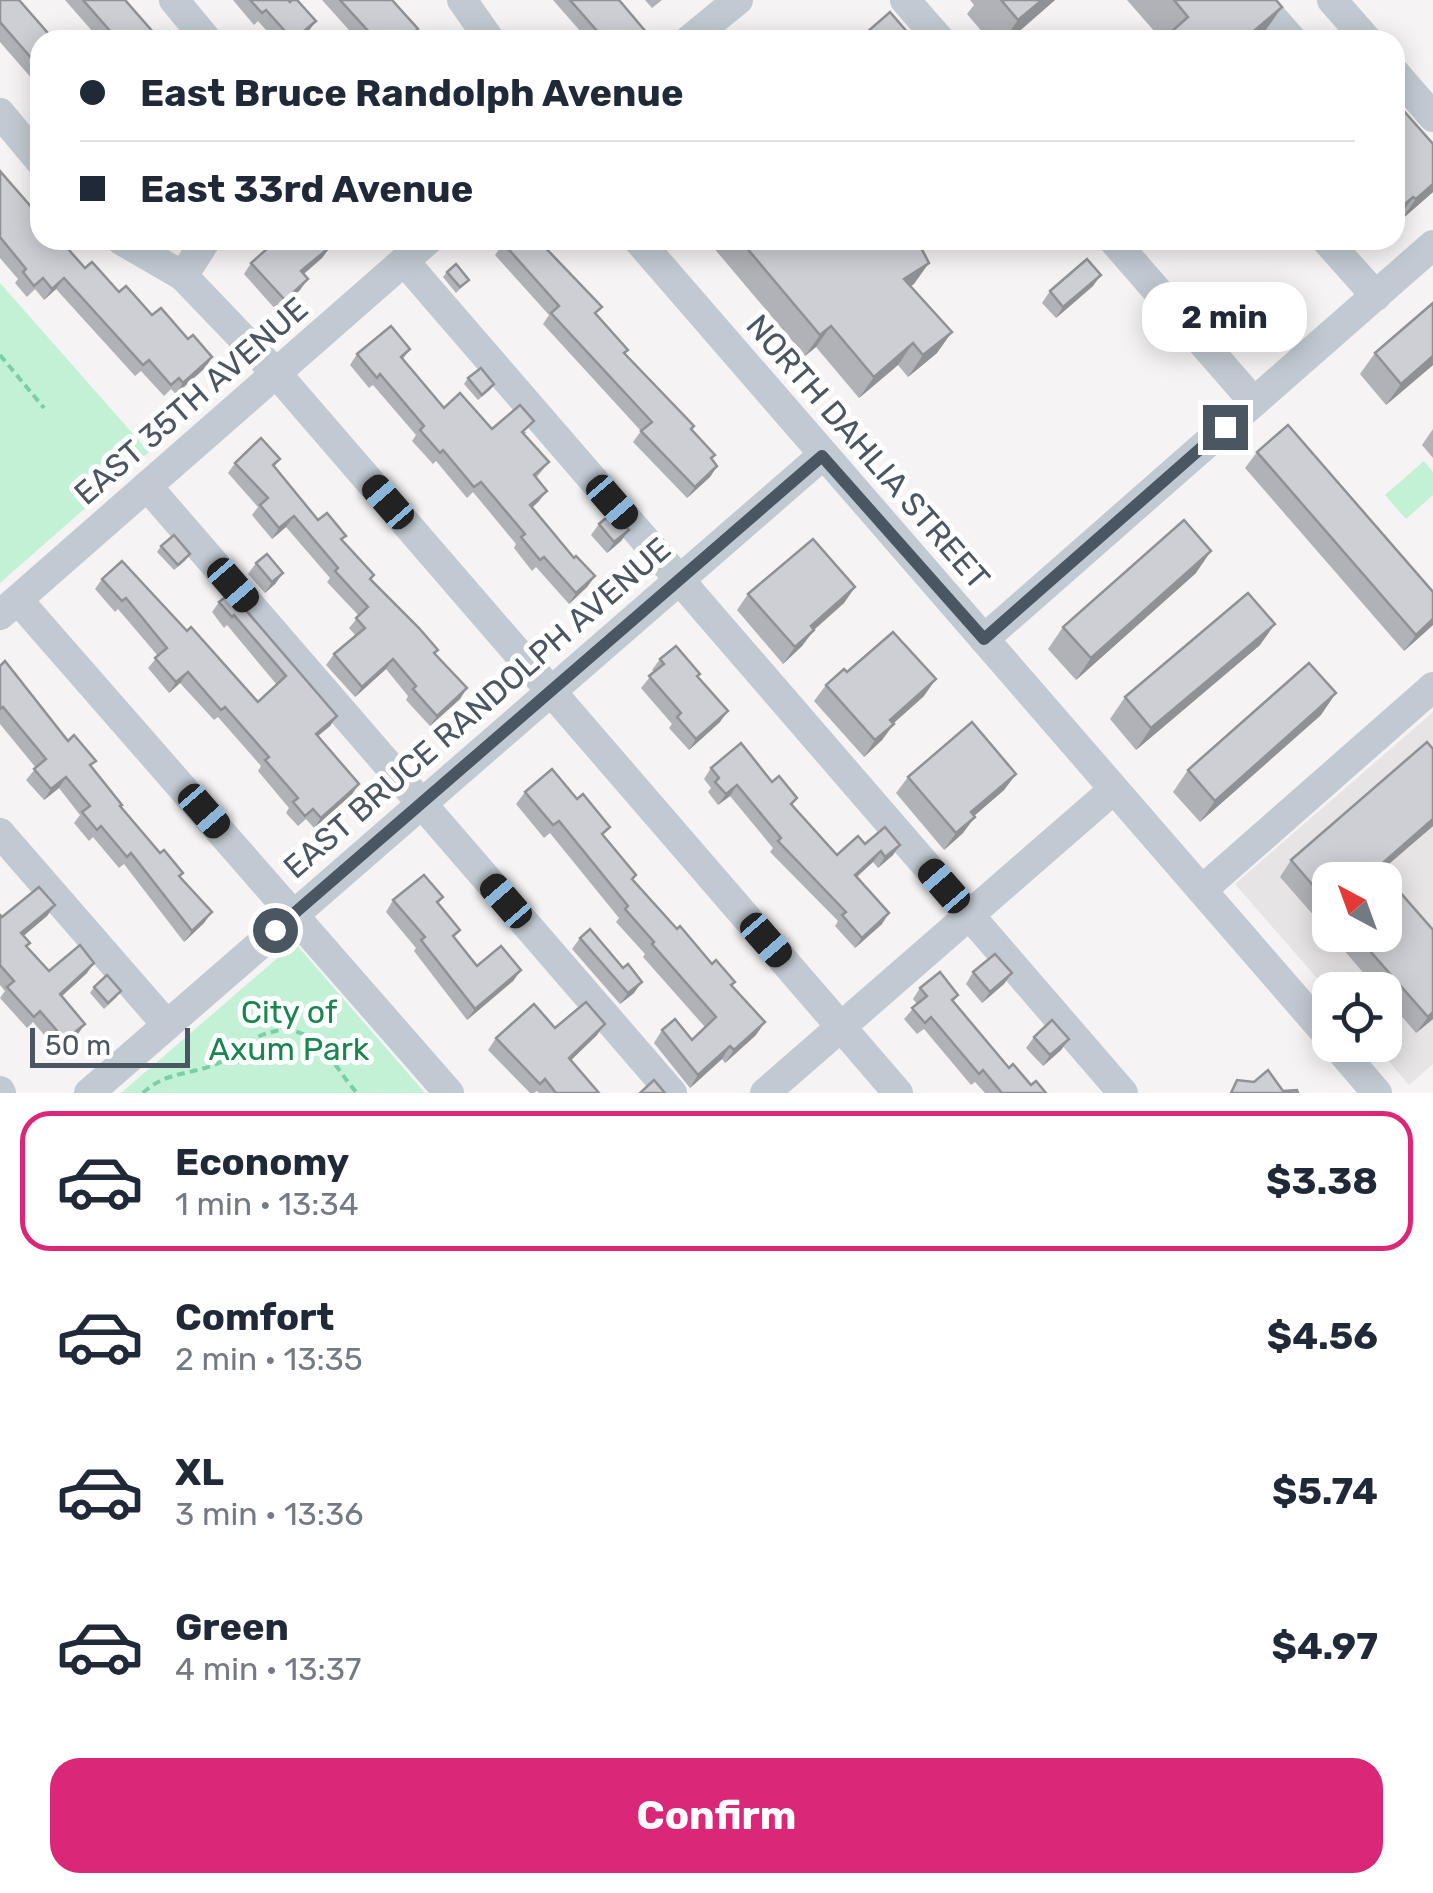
<!DOCTYPE html>
<html lang="en">
<head>
<meta charset="utf-8">
<style>
  :root { --surface:#fff; --page:#f6f6f7; --text:#1f2937; --muted:#747a83; --line:#e0e1e3; --accent:#db2777 }
  body { margin:0; font-family:Rubik,sans-serif; background:var(--page); color:var(--text); height:100vh; display:flex; flex-direction:column; font-size:38px; white-space:nowrap }
  * { box-sizing:border-box; margin:0 }
  p { font-size:32px; color:var(--muted) }
  .icon { flex:none; width:55px; height:55px; fill:none; stroke:currentColor; stroke-width:2; stroke-linecap:round; stroke-linejoin:round }
  .map { position:relative; height:1093px; overflow:hidden }
  .panel { display:flex; flex-direction:column; background:var(--surface); flex:1 }
  .panel>* { flex:none }
  .hud { position:absolute; left:30px; top:30px; width:1375px; height:220px; border-radius:30px; box-shadow:0 5px 25px #0003; display:grid; align-content:center; height:220px; padding:0 50px; background:var(--surface) }
  .needle { width:65px; rotate:319deg }
  .buttons { position:absolute; left:1312px; top:862px; display:grid; gap:20px }
  .buttons a { display:grid; place-items:center; width:90px; height:90px; border-radius:20px; background:var(--surface); box-shadow:0 5px 25px #0003; font-size:50px }
  .scale { position:absolute; left:30px; bottom:25px; width:160px; box-sizing:border-box; padding-left:10px; border:5px solid #4a5661; border-top:0; font-size:28px; line-height:35px; white-space:nowrap; color:#4a5661; -webkit-text-stroke:8px #fff; paint-order:stroke }
  .end { position:absolute; width:45px; height:45px; margin:-22px; border:12px solid #4a5661; background:#fff; box-shadow:0 0 0 5px #fff }
  .from { border-radius:50% }
  .bubble { position:absolute; height:70px; border-radius:30px; background:var(--surface); box-shadow:0 5px 25px #0003; font-size:32px; font-weight:700; line-height:70px; text-align:center }
  .car { position:absolute; width:30px; height:60px; margin:-30px -15px; border-radius:12px; box-shadow:0 0 8px 2px #0007; background:linear-gradient(#222 24%,#8ab4d8 0 40%,#222 0 76%,#8ab4d8 0 86%,#222 0) }
  .hud b { display:flex; align-items:center; gap:35px; height:95px; font-size:38px }
  .hud b+b { border-top:2px solid var(--line) }
  .hud i { width:25px; height:25px; background:var(--text) }
  ul { padding:18px 0 0; list-style:none }
  li { display:flex; align-items:center; gap:30px; height:140px; margin:0 20px 15px; padding:0 30px; border:5px solid transparent; border-radius:30px }
  li div { flex:1 }
  li b { display:block; font-size:38px }
  li em { font-style:normal; font-weight:700 }
  li.on { border-color:var(--accent) }
  li>.icon { width:90px; height:90px; stroke-width:1.5 }
  .primary-button { display:flex; gap:20px; margin-top:auto; padding:20px 50px }
  .primary-button a { flex:1; height:115px; border-radius:30px; background:var(--accent); color:#fff; font-size:40px; font-weight:700; line-height:115px; text-align:center }
  .map>svg:first-child { display:block }
  .education { fill:#e6e4e5; fill-rule:evenodd }
  .green { fill:#c3f1d5 }
  .lines { fill:none; stroke-linecap:round; stroke-linejoin:round }
  .path { stroke:#7ad0a6; stroke-width:4; stroke-dasharray:8 5; stroke-linecap:butt }
  .minor { stroke:#c1cad2; stroke-width:30 }
  .wall { fill:#b0b2b7 }
  .shaded-wall { fill:#909195 }
  .building { fill:#cdcfd5; stroke:#909195; stroke-width:2.5 }
  .route { stroke:#4a5661; stroke-width:12 }
  .labels { text-anchor:middle; stroke-width:10; stroke-linejoin:round; paint-order:stroke }
  .street-label { font-size:32px; fill:#4a5661; stroke:#fff }
  .park-label { font-size:32px; fill:#17864f; stroke:#fff }
</style>
</head>
<body>
<div class="map">
<svg width="1433" height="1093" viewBox="0 0 1433 1093">
  <rect width="100%" height="100%" fill="#f5f3f3"/>
  <path class="education" d="M1433,712v352l-24,21 -34,-40h10v-55h-55v3l-95,-109zM1330,880h55v55h-55z"/>
  <g class="green">
    <polygon points="0,283 149,452 0,583"/>
    <polygon points="1424,461 1433,472 1433,495 1406,519 1385,495"/>
    <polygon points="295,943 425,1093 121,1093"/>
  </g>
  <g class="lines">
    <g class="path">
      <polyline points="0,355 44,408"/>
      <path d="M143,1093c22,-21 45,-18 71,-28 18,-7 30,-22 46,-29 53,-23 70,27 97,57"/>
    </g>
    <g class="minor">
      <polyline points="174,0 207,40"/>
      <polyline points="462,0 490,40"/>
      <polyline points="905,0 940,40"/>
      <polyline points="1257,0 1292,40"/>
      <polyline points="1332,0 1367,40"/>
      <polyline points="689,40 738,0"/>
      <polyline points="1395,73 1433,117"/>
      <polyline points="0,113 40,161"/>
      <polyline points="121,240 183,276 276,373 898,1093"/>
      <polyline points="638,240 1330,1038"/>
      <polyline points="1113,240 1254,402"/>
      <polyline points="1326,240 1376,296"/>
      <polyline points="404,261 1123,1093"/>
      <polyline points="183,276 206,240"/>
      <polyline points="147,486 672,1093"/>
      <polyline points="18,600 449,1093"/>
      <polyline points="0,615 428,240"/>
      <polyline points="984,639 1433,245"/>
      <polyline points="0,833 167,1025"/>
      <polyline points="1202,890 1433,687"/>
      <polyline points="1336,1045 1377,1093"/>
      <polyline points="0,1091 1,1093"/>
      <polyline points="89,1093 823,455"/>
      <polyline points="765,1093 1113,790"/>
    </g>
  </g>
  <g class="wall">
    <polygon points="0,0 40,40 40,88 0,42"/>
    <polygon points="65,0 125,0 160,40 100,40"/>
    <polygon points="233,0 288,0 308,32 299,40 275,40 258,21 254,25"/>
    <polygon points="322,0 392,0 410,40 358,40"/>
    <polygon points="553,0 619,0 646,32 641,40 588,40"/>
    <polygon points="645,0 662,0 652,8"/>
    <polygon points="970,0 1055,0 1009,40 989,40 967,14 974,5"/>
    <polygon points="1127,0 1276,0 1162,40"/>
    <polygon points="1395,101 1433,144 1433,192 1401,220 1399,217 1395,221"/>
    <polygon points="0,171 85,268 212,357 205,368 176,394 171,389 164,396 141,371 135,376 56,289 44,300 35,289 27,297 15,283 18,279 0,258"/>
    <polygon points="272,240 335,240 328,246 330,247 322,258 304,274 300,290 277,311 244,274 251,263 272,245 270,243"/>
    <polygon points="492,240 538,240 597,315 625,354 691,430 717,466 710,477 687,498 633,442 641,431 543,324 549,315 495,255 500,248"/>
    <polygon points="707,240 917,240 914,284 911,286 937,353 908,377 898,365 859,398 816,347 805,356"/>
    <polygon points="447,272 469,280 456,293 443,277"/>
    <polygon points="1093,286 1056,318 1042,303 1050,291"/>
    <polygon points="1433,303 1433,365 1386,405 1360,374 1375,353"/>
    <polygon points="410,349 403,359 444,408 492,429 527,432 524,434 549,462 536,478 539,501 532,508 574,558 595,576 587,587 569,604 536,567 532,571 514,548 516,544 473,492 467,498 436,461 433,464 412,441 416,435 373,385 369,388 350,365 357,354"/>
    <polygon points="468,378 494,384 490,390 478,400 464,384"/>
    <polygon points="1433,429 1433,458 1422,445"/>
    <polygon points="1257,452 1433,625 1404,651 1245,468"/>
    <polygon points="280,459 274,467 318,520 346,536 342,540 371,579 435,654 460,699 430,726 406,700 408,696 386,669 355,697 326,665 334,654 356,636 349,628 359,616 327,582 330,578 286,527 272,539 252,515 258,507 228,473 235,463"/>
    <polygon points="599,524 629,530 621,541 607,553 591,535"/>
    <polygon points="161,546 186,560 174,570 157,552"/>
    <polygon points="256,563 283,573 275,584 265,593 248,574"/>
    <polygon points="1196,573 1076,680 1048,649 1063,627"/>
    <polygon points="102,579 187,631 258,702 277,685 227,625 224,628 212,612 219,602 231,593 337,716 330,726 318,736 359,784 352,794 314,828 306,819 298,826 286,813 289,808 258,771 261,766 218,717 214,720 180,683 169,693 148,668 158,656 118,609 115,612 95,589"/>
    <polygon points="855,587 844,603 814,630 802,646 783,664 737,610 748,594"/>
    <polygon points="1260,645 1136,750 1110,719 1125,697"/>
    <polygon points="660,659 698,677 720,722 689,750 669,728 672,724 641,688 654,672 652,670"/>
    <polygon points="0,666 92,767 121,807 160,853 183,873 180,877 204,923 184,942 124,864 119,868 93,837 89,841 74,823 80,815 59,788 44,800 26,780 36,768 0,724"/>
    <polygon points="847,672 924,696 894,723 882,740 864,757 814,701 826,685"/>
    <polygon points="1321,715 1200,822 1173,792 1188,770"/>
    <polygon points="1433,749 1433,826 1381,871 1433,930 1433,1019 1416,1033 1385,997 1385,990 1378,990 1331,935 1385,935 1330,880 1330,934 1280,877 1291,860"/>
    <polygon points="711,768 772,782 797,798 792,805 837,855 865,844 893,855 878,868 873,862 857,877 882,924 855,948 835,926 838,921 770,852 773,848 730,796 718,805 708,792 711,788 704,779"/>
    <polygon points="1016,774 1004,790 974,816 963,833 944,850 896,793 908,777"/>
    <polygon points="525,792 604,836 636,875 633,880 677,929 732,986 756,1035 725,1063 722,1059 690,1088 654,1043 662,1030 692,1040 705,1027 643,957 645,954 616,922 619,918 550,833 544,838 516,804"/>
    <polygon points="443,897 438,904 454,938 477,966 521,970 513,981 467,1020 414,951 416,948 386,912 393,900"/>
    <polygon points="55,905 47,916 23,936 27,947 49,971 87,973 62,996 78,1034 58,1051 33,1022 27,1028 0,998 5,991 0,985 0,915 2,917"/>
    <polygon points="580,938 623,968 634,993 620,1004 572,949"/>
    <polygon points="973,972 1004,984 982,1003 966,984"/>
    <polygon points="94,987 117,997 104,1009 90,993"/>
    <polygon points="920,988 958,995 953,1002 1009,1068 1031,1085 1046,1093 985,1093 975,1082 971,1085 924,1029 917,1034 904,1019 917,1004 913,999"/>
    <polygon points="555,1028 597,1035 571,1060 599,1093 539,1093 537,1091 534,1093 530,1093 488,1050 496,1038"/>
    <polygon points="1034,1037 1069,1039 1061,1050 1043,1066 1026,1048"/>
  </g>
  <g class="shaded-wall">
    <polygon points="1042,0 1055,0 1009,40 1004,40 1018,20"/>
    <polygon points="1282,7 1261,37 1257,40 1254,31"/>
    <polygon points="316,21 308,32 299,40 294,40"/>
    <polygon points="1433,184 1433,192 1401,220 1416,199"/>
    <polygon points="1413,197 1399,217 1395,221 1395,213"/>
    <polygon points="330,247 322,258 294,282 301,271"/>
    <polygon points="929,263 914,284 889,300 904,279"/>
    <polygon points="1101,275 1093,286 1056,318 1063,307"/>
    <polygon points="64,278 56,289 44,300 52,289"/>
    <polygon points="308,279 300,290 277,311 285,300"/>
    <polygon points="831,326 816,347 805,356 820,335"/>
    <polygon points="952,332 937,353 908,377 923,355"/>
    <polygon points="913,343 898,365 859,398 874,377"/>
    <polygon points="1433,356 1433,365 1386,405 1401,384"/>
    <polygon points="212,357 205,368 176,394 183,383"/>
    <polygon points="717,466 710,477 687,498 695,487"/>
    <polygon points="547,491 539,501 523,516 530,505"/>
    <polygon points="294,516 286,527 272,539 279,528"/>
    <polygon points="629,530 621,541 607,553 614,542"/>
    <polygon points="1211,551 1196,573 1076,680 1091,658"/>
    <polygon points="283,573 275,584 265,593 272,582"/>
    <polygon points="595,576 587,587 569,604 576,593"/>
    <polygon points="855,587 844,603 799,643 811,626"/>
    <polygon points="1433,619 1433,625 1404,651 1416,635"/>
    <polygon points="1275,624 1260,645 1136,750 1151,728"/>
    <polygon points="814,630 802,646 783,664 795,647"/>
    <polygon points="393,659 386,669 355,697 362,687"/>
    <polygon points="188,672 180,683 169,693 176,682"/>
    <polygon points="936,679 924,696 879,736 890,720"/>
    <polygon points="467,688 460,699 430,726 437,716"/>
    <polygon points="1336,693 1321,715 1200,822 1215,801"/>
    <polygon points="728,711 720,722 689,750 696,739"/>
    <polygon points="337,716 330,726 308,744 316,734"/>
    <polygon points="894,724 882,740 864,757 875,740"/>
    <polygon points="1016,774 1004,790 959,829 971,812"/>
    <polygon points="66,777 59,788 44,800 51,789"/>
    <polygon points="359,784 352,794 314,828 321,818"/>
    <polygon points="737,785 730,796 718,805 726,794"/>
    <polygon points="975,817 963,833 944,850 956,833"/>
    <polygon points="1433,819 1433,826 1370,880 1378,867"/>
    <polygon points="900,845 893,855 878,868 885,857"/>
    <polygon points="881,851 873,862 847,885 855,875"/>
    <polygon points="55,905 47,916 14,944 21,933"/>
    <polygon points="212,912 204,923 184,942 192,931"/>
    <polygon points="889,913 882,924 855,948 862,938"/>
    <polygon points="94,963 87,973 52,1005 60,994"/>
    <polygon points="521,970 513,981 467,1020 475,1009"/>
    <polygon points="1012,973 1004,984 982,1003 990,992"/>
    <polygon points="642,982 634,993 620,1004 628,993"/>
    <polygon points="1433,1012 1433,1019 1416,1033 1428,1017"/>
    <polygon points="765,1022 756,1035 725,1063 734,1050"/>
    <polygon points="85,1024 78,1034 58,1051 65,1040"/>
    <polygon points="605,1024 597,1035 562,1069 569,1058"/>
    <polygon points="1069,1039 1061,1050 1043,1066 1050,1055"/>
    <polygon points="730,1046 722,1059 690,1088 698,1075"/>
  </g>
  <g class="building">
    <polygon points="0,0 19,0 54,40 40,40 40,68 0,22"/>
    <polygon points="83,0 125,0 160,40 118,40"/>
    <polygon points="250,0 288,0 290,2 292,0 297,0 316,21 293,40 266,10 262,13"/>
    <polygon points="340,0 392,0 418,29 405,40 360,40 369,32"/>
    <polygon points="570,0 619,0 646,32 637,40 605,40"/>
    <polygon points="1001,0 1042,0 1018,20"/>
    <polygon points="1174,0 1276,0 1282,7 1254,31 1260,38 1258,40 1162,40 1188,17"/>
    <polygon points="890,12 914,40 858,40"/>
    <polygon points="1395,101 1433,144 1433,184 1416,199 1413,197 1395,213"/>
    <polygon points="0,171 40,217 40,240 60,240 85,268 92,262 119,292 126,286 152,315 161,308 188,339 193,335 212,357 183,383 179,378 171,385 149,360 143,365 64,278 52,289 43,278 34,286 23,272 26,269 0,237"/>
    <polygon points="277,240 330,240 327,243 330,247 301,271 308,279 285,300 251,263"/>
    <polygon points="507,240 538,240 602,307 595,313 628,350 624,353 694,426 691,429 715,455 711,458 717,466 695,487 641,431 652,422 551,313 559,306 503,243"/>
    <polygon points="740,240 917,240 929,263 904,279 952,332 923,355 913,343 874,377 831,326 820,335"/>
    <polygon points="1087,259 1101,275 1063,307 1050,291"/>
    <polygon points="456,264 469,280 460,287 447,272"/>
    <polygon points="1433,303 1433,356 1401,384 1375,353"/>
    <polygon points="391,326 410,349 401,357 444,408 460,393 492,429 520,405 534,421 522,432 549,462 534,475 547,491 530,505 574,558 576,556 595,576 576,593 544,557 540,560 521,537 525,534 481,482 474,487 443,450 440,453 420,430 424,426 380,374 377,378 357,354"/>
    <polygon points="481,368 494,384 482,395 468,378"/>
    <polygon points="1288,425 1433,592 1433,619 1416,635 1257,452"/>
    <polygon points="261,438 280,459 273,465 318,520 327,513 346,536 341,539 374,575 370,579 419,628 438,650 434,653 467,688 437,716 413,689 416,686 393,659 362,687 334,654 365,628 356,618 368,607 335,571 338,568 294,516 279,528 260,505 268,498 235,463"/>
    <polygon points="613,512 629,530 614,542 599,524"/>
    <polygon points="1184,520 1211,551 1091,658 1063,627"/>
    <polygon points="174,535 190,554 178,565 161,546"/>
    <polygon points="813,539 855,587 811,626 814,630 795,647 748,594"/>
    <polygon points="267,554 283,573 272,582 256,563"/>
    <polygon points="122,561 187,631 191,627 258,702 286,676 234,615 232,617 219,602 231,593 337,716 316,734 359,784 321,818 313,809 305,816 293,802 298,798 265,760 269,757 225,707 221,710 188,672 176,682 155,658 167,648 126,598 122,601 102,579"/>
    <polygon points="1248,593 1275,624 1151,728 1125,697"/>
    <polygon points="893,632 936,679 890,720 894,724 875,740 826,685 844,669 847,672"/>
    <polygon points="676,646 700,674 697,676 728,711 696,739 677,717 681,713 649,676 664,664 660,659"/>
    <polygon points="5,661 68,741 74,735 96,761 90,765 122,805 120,806 160,853 164,850 183,873 179,876 212,912 192,931 131,853 127,857 101,826 97,830 82,812 90,806 66,777 51,789 34,769 46,759 3,707 0,709 0,666"/>
    <polygon points="1309,663 1336,693 1215,801 1188,770"/>
    <polygon points="972,722 1016,774 971,812 975,817 956,833 908,777"/>
    <polygon points="1427,742 1433,749 1433,819 1378,867 1433,930 1433,1012 1428,1017 1356,935 1385,935 1385,880 1330,880 1330,905 1291,860"/>
    <polygon points="741,743 772,782 779,776 797,798 791,804 837,855 858,836 865,844 885,827 900,845 885,857 881,851 855,875 889,913 862,938 842,915 846,912 778,841 781,838 737,785 726,794 715,782 719,778 711,768"/>
    <polygon points="552,769 577,799 583,794 610,827 602,834 636,875 632,879 677,929 680,926 712,964 716,960 735,982 731,985 765,1022 734,1050 730,1046 698,1075 662,1030 675,1019 692,1040 716,1017 652,944 654,942 625,909 628,906 559,821 553,825 525,792"/>
    <polygon points="424,875 443,897 437,902 460,930 453,936 477,966 501,946 521,970 475,1009 421,940 425,937 393,900"/>
    <polygon points="39,887 55,905 21,933 30,943 26,946 49,971 80,945 94,963 60,994 85,1024 65,1040 40,1011 34,1017 7,987 14,981 0,965 0,915 2,917"/>
    <polygon points="590,929 623,968 628,964 642,982 628,993 580,938"/>
    <polygon points="995,954 1012,973 990,992 973,972"/>
    <polygon points="940,972 958,995 952,1000 1009,1068 1013,1064 1031,1085 1036,1081 1046,1093 1002,1093 983,1070 979,1074 931,1017 925,1023 912,1008 927,996 920,988"/>
    <polygon points="107,975 121,991 108,1003 94,987"/>
    <polygon points="586,1002 605,1024 569,1058 599,1093 556,1093 545,1079 540,1084 496,1038 534,1004 555,1028"/>
    <polygon points="1052,1020 1069,1039 1050,1055 1034,1037"/>
    <polygon points="1268,1070 1283,1091 1297,1090 1298,1093 1231,1093 1237,1080 1254,1082"/>
    <polygon points="654,1080 665,1093 640,1093"/>
  </g>
  <g class="lines">
    <polyline class="route" points="275,930 822,456 984,639 1225,427"/>
  </g>
  <g class="labels">
    <g class="street-label">
      <text transform="translate(191 401) rotate(-41)" y="11">EAST 35TH AVENUE</text>
      <text transform="translate(868 452) rotate(49)" y="11">NORTH DAHLIA STREET</text>
      <text transform="translate(477 708) rotate(-41)" y="11">EAST BRUCE RANDOLPH AVENUE</text>
    </g>
    <g class="park-label">
      <text x="289" y="1023">City of<tspan x="289" dy="37">Axum Park</tspan></text>
    </g>
  </g>
</svg>
<div class="buttons">
<a><svg class="needle" viewBox="-14 -14 28 28"><path d="M0-13l5 13h-10z" fill="#e53935"/><path d="M0 13l5-13h-10z" fill="#747a83"/></svg></a>
<a><svg class="icon" aria-label="locate" viewBox="0 0 24 24"><circle cx="12" cy="12" r="6"/><path d="M12 2v4M12 18v4M2 12h4M18 12h4"/></svg></a>
</div>
<div class="scale">50 m</div>
<i class="end from" style="left:275px;top:930px"></i>
<i class="end" style="left:1225px;top:427px"></i>
<div class="bubble" style="left:1142px;top:282px;width:165px">2 min</div>
<i class="car" style="left:388px;top:502px;rotate:319deg"></i>
<i class="car" style="left:612px;top:502px;rotate:139deg"></i>
<i class="car" style="left:233px;top:585px;rotate:139deg"></i>
<i class="car" style="left:204px;top:811px;rotate:139deg"></i>
<i class="car" style="left:944px;top:886px;rotate:319deg"></i>
<i class="car" style="left:506px;top:901px;rotate:319deg"></i>
<i class="car" style="left:766px;top:940px;rotate:139deg"></i>
<div class="hud">
<b><i class="from"></i>East Bruce Randolph Avenue</b>
<b><i></i>East 33rd Avenue</b>
</div>
</div>
<section class="panel">
<ul>
<li class="on"><svg class="icon" aria-label="car" viewBox="0 0 24 24"><path d="M5 17H2v-5l4-1 3-4h7l3 4 3 1v5h-3M9 17h6M6 11h13"/><circle cx="7" cy="17" r="2"/><circle cx="17" cy="17" r="2"/></svg><div><b>Economy</b><p>1 min · 13:34</p></div><em>$3.38</em></li>
<li><svg class="icon" aria-label="car" viewBox="0 0 24 24"><path d="M5 17H2v-5l4-1 3-4h7l3 4 3 1v5h-3M9 17h6M6 11h13"/><circle cx="7" cy="17" r="2"/><circle cx="17" cy="17" r="2"/></svg><div><b>Comfort</b><p>2 min · 13:35</p></div><em>$4.56</em></li>
<li><svg class="icon" aria-label="car" viewBox="0 0 24 24"><path d="M5 17H2v-5l4-1 3-4h7l3 4 3 1v5h-3M9 17h6M6 11h13"/><circle cx="7" cy="17" r="2"/><circle cx="17" cy="17" r="2"/></svg><div><b>XL</b><p>3 min · 13:36</p></div><em>$5.74</em></li>
<li><svg class="icon" aria-label="car" viewBox="0 0 24 24"><path d="M5 17H2v-5l4-1 3-4h7l3 4 3 1v5h-3M9 17h6M6 11h13"/><circle cx="7" cy="17" r="2"/><circle cx="17" cy="17" r="2"/></svg><div><b>Green</b><p>4 min · 13:37</p></div><em>$4.97</em></li>
</ul>
<div class="primary-button"><a>Confirm</a></div>
</section>
</body>
</html>
